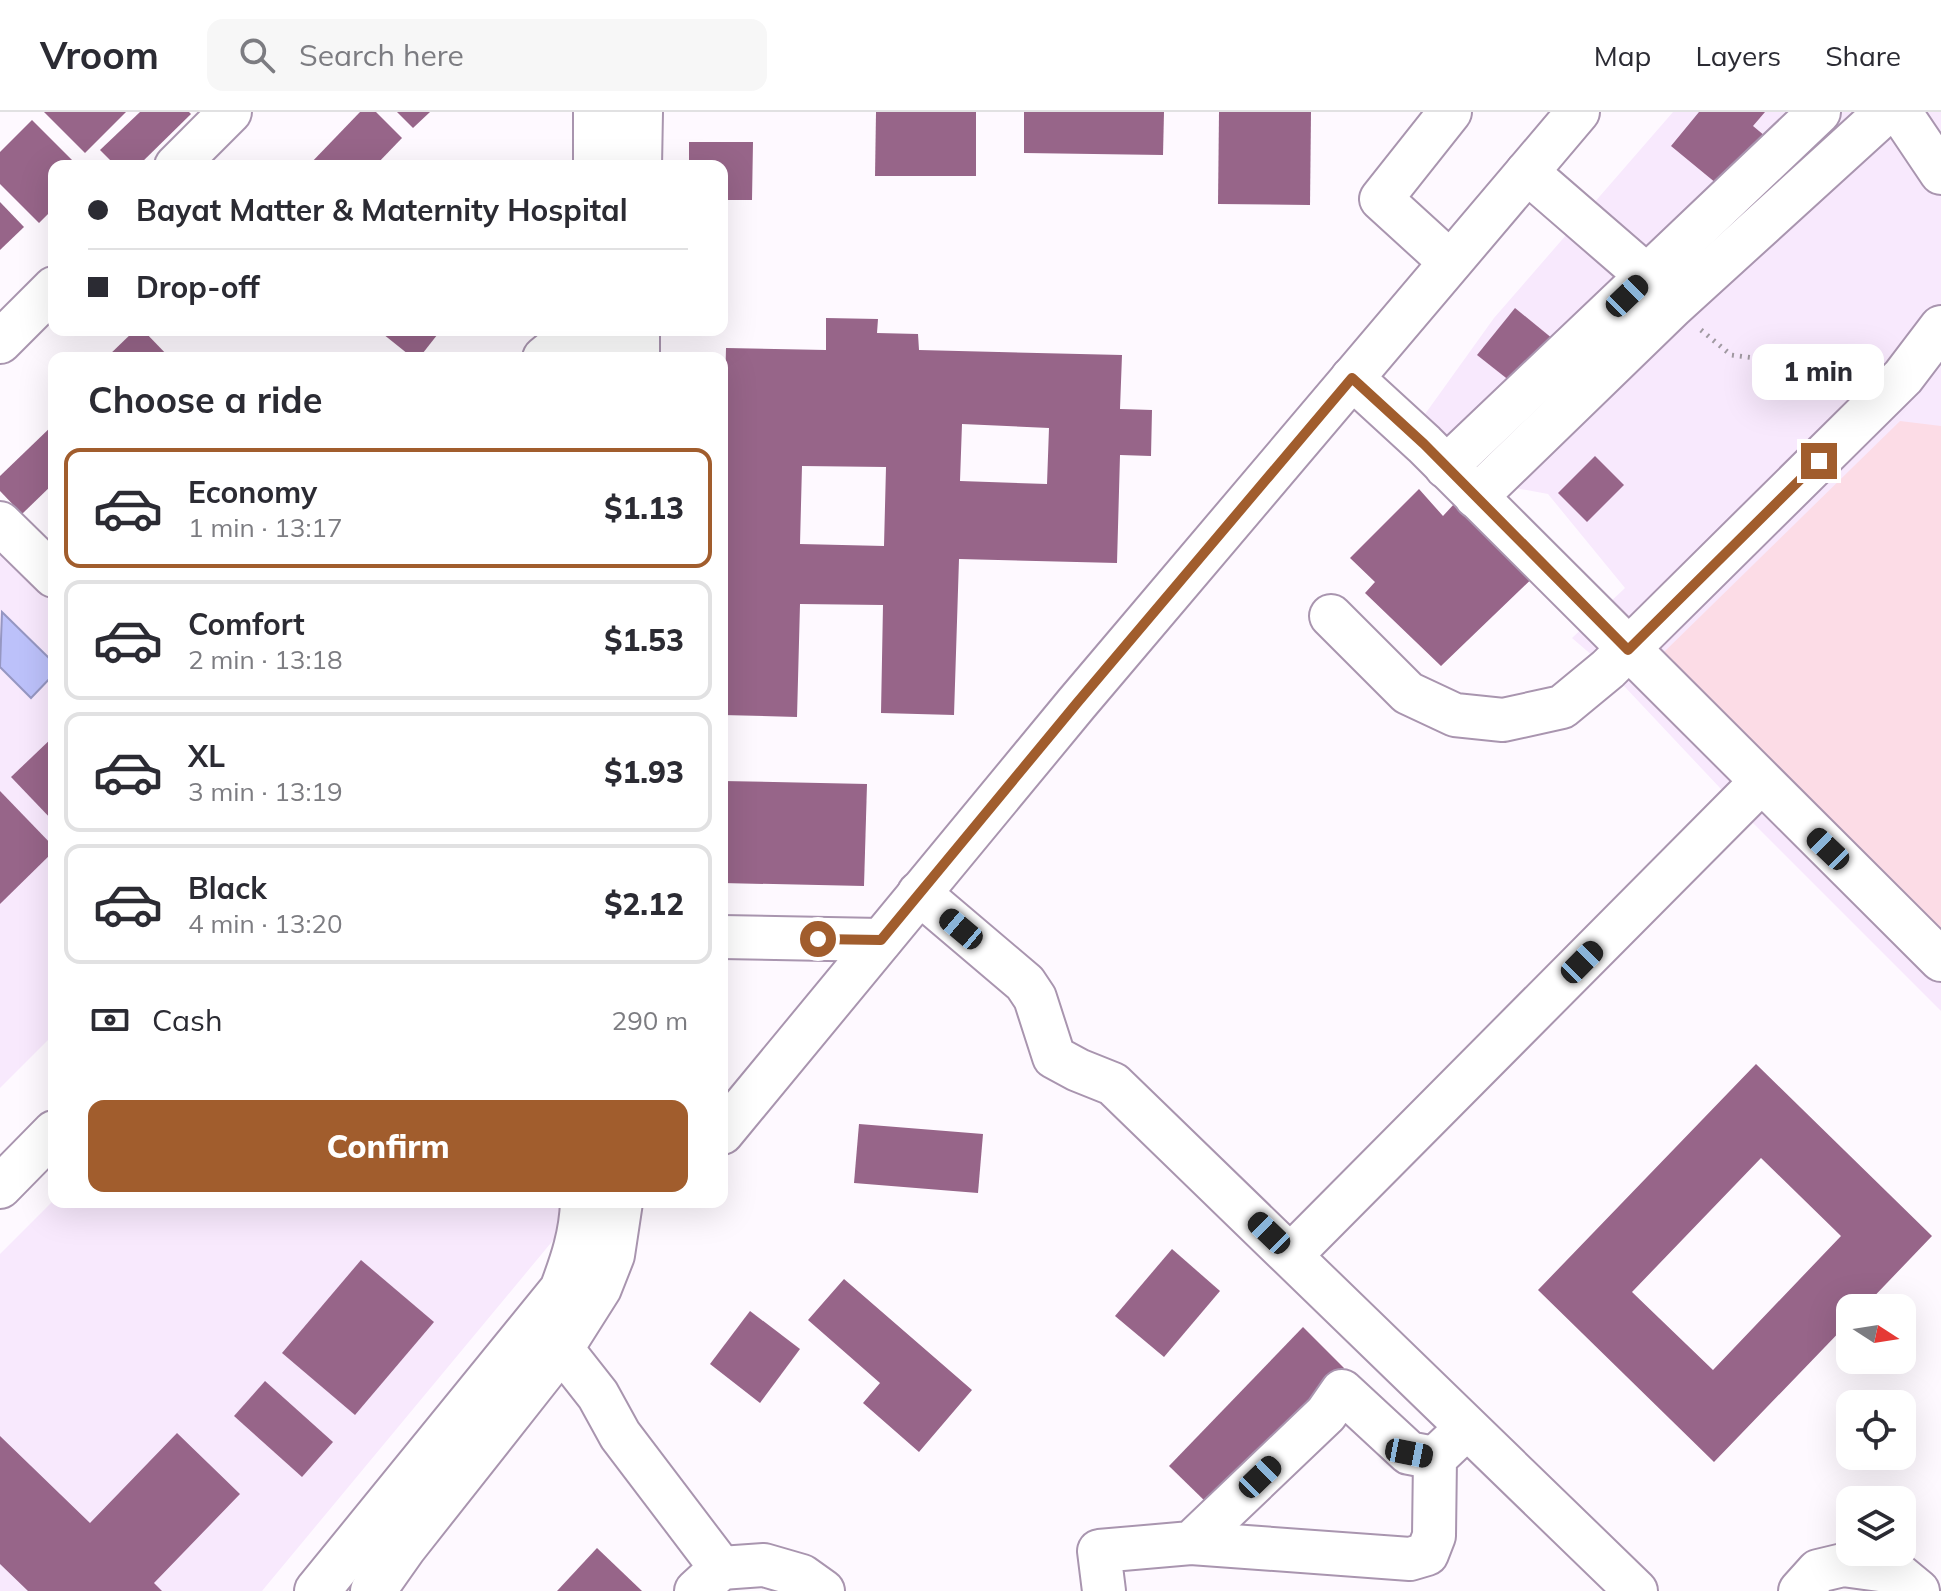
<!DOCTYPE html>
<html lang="en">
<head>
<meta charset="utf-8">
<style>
  :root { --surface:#fff; --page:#f7f7f7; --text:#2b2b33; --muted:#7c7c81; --line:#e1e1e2; --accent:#a15d2d }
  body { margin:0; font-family:Mulish,sans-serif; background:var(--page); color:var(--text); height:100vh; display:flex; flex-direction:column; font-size:30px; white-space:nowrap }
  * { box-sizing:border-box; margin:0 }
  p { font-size:26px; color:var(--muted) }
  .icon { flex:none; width:44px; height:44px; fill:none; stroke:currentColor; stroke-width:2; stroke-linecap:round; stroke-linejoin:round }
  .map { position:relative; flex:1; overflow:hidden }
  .sheet { position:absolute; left:48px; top:240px; width:680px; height:856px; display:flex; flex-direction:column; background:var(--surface); border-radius:16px; box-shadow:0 8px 32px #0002 }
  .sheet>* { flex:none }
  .guide { position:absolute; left:48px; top:48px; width:680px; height:176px; border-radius:16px; box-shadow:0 8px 32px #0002; display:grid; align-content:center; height:176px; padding:0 40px; background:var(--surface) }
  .needle { width:52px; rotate:102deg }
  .controls { position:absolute; left:1836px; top:1182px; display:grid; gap:16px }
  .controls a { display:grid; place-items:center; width:80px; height:80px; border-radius:16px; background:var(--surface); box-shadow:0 8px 32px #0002; font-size:40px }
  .end { position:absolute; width:36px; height:36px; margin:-18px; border:10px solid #a15d2d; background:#fff; box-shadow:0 0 0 4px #fff }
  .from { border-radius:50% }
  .bubble { position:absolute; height:56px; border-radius:16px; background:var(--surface); box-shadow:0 8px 32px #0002; font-size:26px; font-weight:800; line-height:56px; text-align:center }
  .car { position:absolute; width:24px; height:48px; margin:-24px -12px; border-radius:10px; box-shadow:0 0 6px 2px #0007; background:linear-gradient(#222 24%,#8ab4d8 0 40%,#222 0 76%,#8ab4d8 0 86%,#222 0) }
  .guide b { display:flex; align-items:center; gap:28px; height:76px; font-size:30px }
  .guide b+b { border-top:2px solid var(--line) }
  .guide i { width:20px; height:20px; background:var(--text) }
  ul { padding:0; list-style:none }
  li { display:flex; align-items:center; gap:24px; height:120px; margin:0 16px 12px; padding:0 24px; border:4px solid var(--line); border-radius:16px }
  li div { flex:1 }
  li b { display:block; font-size:30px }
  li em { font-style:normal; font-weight:800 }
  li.active { border-color:var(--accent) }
  li>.icon { width:72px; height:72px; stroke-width:1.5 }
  h2 { padding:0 40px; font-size:36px; line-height:96px }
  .pay { display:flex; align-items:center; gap:20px; height:88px; padding:0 40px; font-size:30px }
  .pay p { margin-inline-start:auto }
  .primary-button { display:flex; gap:16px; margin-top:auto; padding:16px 40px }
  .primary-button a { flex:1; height:92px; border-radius:16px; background:var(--accent); color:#fff; font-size:32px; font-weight:800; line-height:92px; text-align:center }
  header { display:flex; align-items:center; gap:48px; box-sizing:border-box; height:112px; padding:0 40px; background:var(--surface); border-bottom:2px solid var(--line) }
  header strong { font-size:38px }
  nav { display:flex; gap:44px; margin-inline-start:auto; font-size:28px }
  .search { width:560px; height:72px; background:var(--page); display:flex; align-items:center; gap:20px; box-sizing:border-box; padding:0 28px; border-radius:16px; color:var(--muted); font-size:30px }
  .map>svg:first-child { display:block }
  .built { fill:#f8e9fd }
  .green { fill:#fcdce6 }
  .water { fill:#bcc1fa; stroke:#9697c2; stroke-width:2 }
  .building { fill:#976589; fill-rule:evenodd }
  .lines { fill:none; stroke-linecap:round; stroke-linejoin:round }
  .minor-casing { stroke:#a995af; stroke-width:46 }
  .major-casing { stroke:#a995af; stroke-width:48 }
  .path { stroke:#a099a1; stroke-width:5; stroke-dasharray:2 6; stroke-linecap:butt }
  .minor { stroke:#fff; stroke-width:42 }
  .major { stroke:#fff; stroke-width:44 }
  .route { stroke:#a15d2d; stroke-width:10 }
</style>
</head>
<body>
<header>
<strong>Vroom</strong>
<div class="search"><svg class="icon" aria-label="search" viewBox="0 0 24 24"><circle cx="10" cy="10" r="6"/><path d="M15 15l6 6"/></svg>Search here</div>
<nav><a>Map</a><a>Layers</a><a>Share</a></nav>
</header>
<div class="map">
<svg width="1941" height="1479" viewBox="0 0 1941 1479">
  <rect width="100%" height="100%" fill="#fef9ff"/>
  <g class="built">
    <polygon points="1673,0 1941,0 1941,899 1753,711 1608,557 1572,526 1625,476 1548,382 1439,362 1405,330 1494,206"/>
    <polygon points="0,437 54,491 54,922 0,976"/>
    <polygon points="54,1088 54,1090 560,1090 560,1120 262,1479 0,1479 0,1142"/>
  </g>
  <polygon class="green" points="1900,309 1941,314 1941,828 1662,542"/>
  <polygon class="water" points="2,500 54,551 54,562 31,586 0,555"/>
  <g class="building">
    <polygon points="44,0 126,0 85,41"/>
    <polygon points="140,0 189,0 191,2 138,54 116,54 100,38"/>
    <polygon points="360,0 376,0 402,26 375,54 308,54"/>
    <polygon points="397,0 430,0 413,16"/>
    <polygon points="876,0 976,0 976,64 875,64"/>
    <polygon points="1024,0 1164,0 1163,43 1024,41"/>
    <polygon points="1219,0 1311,0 1310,93 1218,92"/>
    <polygon points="1699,0 1765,0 1753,14 1765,24 1722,76 1671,34"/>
    <polygon points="32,8 78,54 54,54 54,96 39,111 0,72 0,40"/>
    <polygon points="689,30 753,30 752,88 722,88 722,54 689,54"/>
    <polygon points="0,90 24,115 0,138"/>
    <polygon points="1515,196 1553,227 1515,273 1477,243"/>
    <path d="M826,206l52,1 -1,14 41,1 1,16 203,5 -2,54 32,1 -1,46 -31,-1 -3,108 -158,-4 -5,156 -73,-2 2,-108 -83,-1 -3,113 -75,-2v-203l4,-164 100,2zM962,312l87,4 -2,56 -87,-3zM802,354l84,1 -2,79 -84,-2z"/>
    <polygon points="135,218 143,218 170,246 106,246"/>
    <polygon points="378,218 441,218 419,246 413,246"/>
    <polygon points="54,312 54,371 22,402 0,379 0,364"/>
    <polygon points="1595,344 1624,373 1587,410 1558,381"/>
    <polygon points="1419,377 1443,404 1466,379 1543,456 1441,554 1365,481 1375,470 1350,446"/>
    <polygon points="54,624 54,710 11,665"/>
    <polygon points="722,669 867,672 864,774 722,771"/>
    <polygon points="0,679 54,735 54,739 0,792"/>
    <path d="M1756,952l176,172 -69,72h-13v13l-136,141 -176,-172zM1761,1046l80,78 -128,134 -81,-78z"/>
    <polygon points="859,1012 983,1022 978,1081 854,1071"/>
    <polygon points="1172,1137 1220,1179 1164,1245 1115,1204"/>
    <polygon points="361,1148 434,1210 355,1303 282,1241"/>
    <polygon points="844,1167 972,1278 919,1340 863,1291 880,1271 808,1208"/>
    <polygon points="750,1199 800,1237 760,1291 710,1252"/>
    <polygon points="1303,1215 1344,1256 1210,1394 1169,1354"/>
    <polygon points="265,1269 333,1330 302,1365 234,1304"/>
    <polygon points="177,1321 240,1382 154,1471 162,1479 28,1479 0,1452 0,1324 90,1411"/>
    <polygon points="597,1436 642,1479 557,1479"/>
  </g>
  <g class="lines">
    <defs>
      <g id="minor">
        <polyline points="1900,0 1941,61"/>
        <polyline points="176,54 230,0"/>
        <polyline points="1527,60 1647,164 1665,185"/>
        <polyline points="1450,150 1381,87 1450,0"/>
        <polyline points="0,230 54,176"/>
        <polyline points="544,246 578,218"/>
        <polyline points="1352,266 1424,332 1941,848"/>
        <polyline points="1446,355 1819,0"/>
        <polyline points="1476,385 1673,194 1886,0"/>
        <polyline points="0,411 54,464"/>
        <polyline points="1331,504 1408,581 1455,603 1503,608 1562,595 1608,557 1903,265 1941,215"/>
        <polyline points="919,781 1025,871 1035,886 1054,945 1078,958 1113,972 1636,1479"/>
        <polyline points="722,825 881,828"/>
        <polyline points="722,1021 1077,591 1578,0"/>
        <polyline points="0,1075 54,1020"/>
        <polyline points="1291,1143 1761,670"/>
        <polyline points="561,1236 598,1283 620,1323 721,1456"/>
        <polyline points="1191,1431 1410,1447 1427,1442 1434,1424 1435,1346 1455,1327"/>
        <polyline points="696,1479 721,1456 764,1453 802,1464 823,1479"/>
        <polyline points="1104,1479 1099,1439 1191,1431 1326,1302 1342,1279 1409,1341 1435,1346"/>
        <polyline points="1800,1479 1818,1459 1843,1453 1895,1460 1918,1479"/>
      </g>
      <g id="major">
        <polyline points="596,0 596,54"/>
        <polyline points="639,54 640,0"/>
        <polyline points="596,246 596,218"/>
        <polyline points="637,246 637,218"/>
        <path d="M317,1479l245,-301c11,-29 20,-56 21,-88"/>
        <polyline points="373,1479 404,1435 561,1236 599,1176 612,1143 620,1090"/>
      </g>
    </defs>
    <use href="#minor" class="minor-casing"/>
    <use href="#major" class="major-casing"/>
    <polyline class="path" points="1701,218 1731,243 1857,259"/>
    <use href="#minor" class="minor"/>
    <use href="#major" class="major"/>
  </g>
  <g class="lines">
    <polyline class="route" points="818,827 881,828 1077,591 1352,266 1424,332 1628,538 1819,349"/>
  </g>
</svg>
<div class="controls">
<a><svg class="needle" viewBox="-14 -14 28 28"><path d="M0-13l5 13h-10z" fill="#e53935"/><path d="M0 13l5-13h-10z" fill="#7c7c81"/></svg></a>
<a><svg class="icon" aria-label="locate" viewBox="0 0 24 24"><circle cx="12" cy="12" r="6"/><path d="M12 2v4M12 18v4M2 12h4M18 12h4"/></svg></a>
<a><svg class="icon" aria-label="layers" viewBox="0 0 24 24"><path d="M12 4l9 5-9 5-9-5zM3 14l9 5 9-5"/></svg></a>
</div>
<i class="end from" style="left:818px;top:827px"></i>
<i class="end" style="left:1819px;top:349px"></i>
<div class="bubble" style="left:1752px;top:232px;width:132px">1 min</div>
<i class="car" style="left:1627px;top:184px;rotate:46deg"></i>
<i class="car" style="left:1828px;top:737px;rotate:314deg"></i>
<i class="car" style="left:961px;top:817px;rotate:310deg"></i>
<i class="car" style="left:1582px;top:850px;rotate:45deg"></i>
<i class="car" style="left:1269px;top:1121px;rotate:314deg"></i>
<i class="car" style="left:1409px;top:1341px;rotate:101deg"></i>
<i class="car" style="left:1260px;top:1365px;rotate:46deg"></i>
<div class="guide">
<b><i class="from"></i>Bayat Matter &amp; Maternity Hospital</b>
<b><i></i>Drop-off</b>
</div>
<section class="sheet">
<h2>Choose a ride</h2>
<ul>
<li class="active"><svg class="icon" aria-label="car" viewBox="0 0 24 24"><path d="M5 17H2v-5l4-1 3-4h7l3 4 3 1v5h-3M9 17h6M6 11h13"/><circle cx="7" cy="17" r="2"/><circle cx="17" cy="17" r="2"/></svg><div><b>Economy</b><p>1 min · 13:17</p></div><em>$1.13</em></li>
<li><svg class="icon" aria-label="car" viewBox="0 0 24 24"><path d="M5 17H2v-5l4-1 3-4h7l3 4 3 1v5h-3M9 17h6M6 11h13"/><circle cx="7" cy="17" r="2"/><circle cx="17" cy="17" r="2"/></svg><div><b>Comfort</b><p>2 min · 13:18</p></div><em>$1.53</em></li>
<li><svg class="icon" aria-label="car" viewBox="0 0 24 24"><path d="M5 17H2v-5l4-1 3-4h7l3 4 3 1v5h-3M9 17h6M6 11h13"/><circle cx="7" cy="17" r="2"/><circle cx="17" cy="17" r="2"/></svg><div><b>XL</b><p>3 min · 13:19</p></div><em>$1.93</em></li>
<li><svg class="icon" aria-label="car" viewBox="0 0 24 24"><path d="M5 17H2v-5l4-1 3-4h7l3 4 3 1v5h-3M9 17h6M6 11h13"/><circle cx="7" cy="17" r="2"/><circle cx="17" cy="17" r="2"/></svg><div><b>Black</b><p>4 min · 13:20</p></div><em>$2.12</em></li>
</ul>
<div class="pay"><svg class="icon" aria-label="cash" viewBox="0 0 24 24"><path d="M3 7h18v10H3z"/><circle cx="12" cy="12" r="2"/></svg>Cash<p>290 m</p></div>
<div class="primary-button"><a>Confirm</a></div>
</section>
</div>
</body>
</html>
